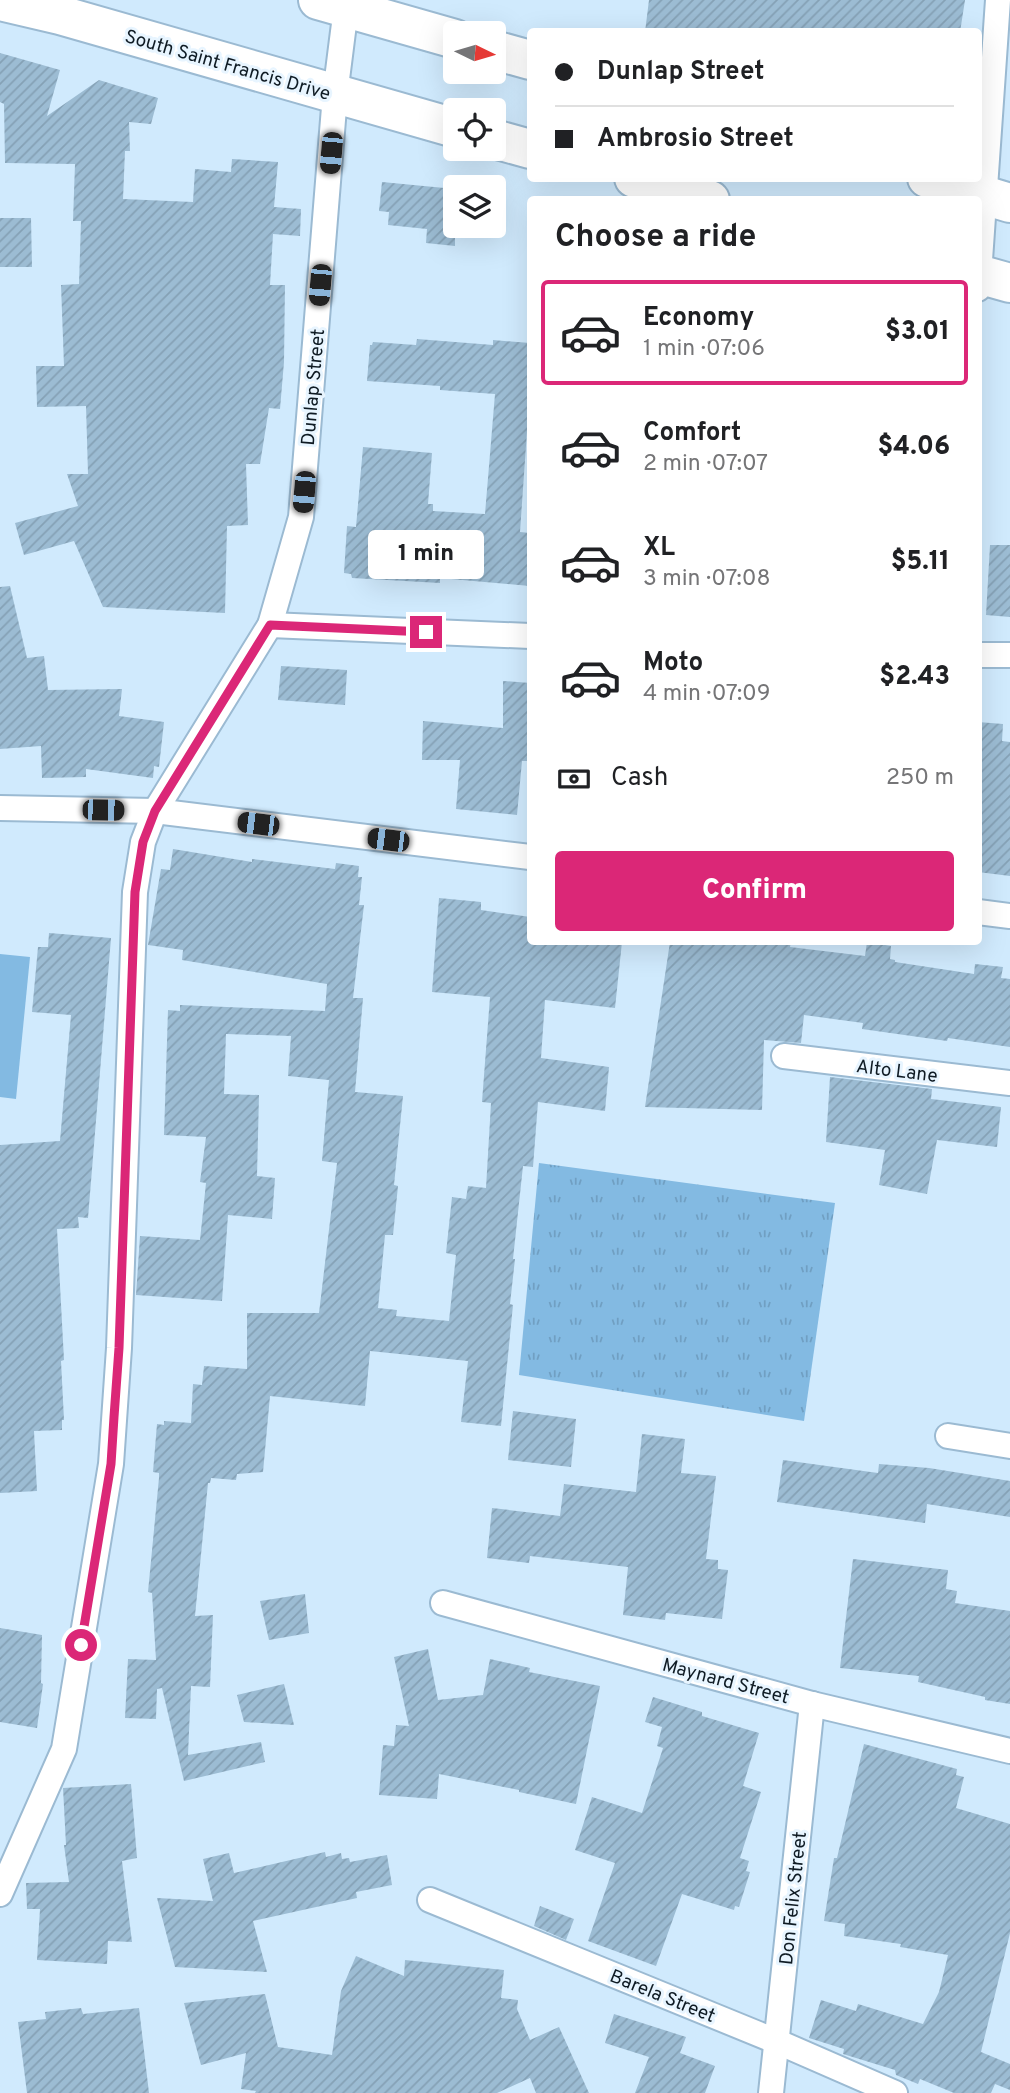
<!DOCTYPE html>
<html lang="en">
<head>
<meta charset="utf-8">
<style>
  :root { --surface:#fff; --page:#f6f6f6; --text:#202124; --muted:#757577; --line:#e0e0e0; --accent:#db2777 }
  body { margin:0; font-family:Overpass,sans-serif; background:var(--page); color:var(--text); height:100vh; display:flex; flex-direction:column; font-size:26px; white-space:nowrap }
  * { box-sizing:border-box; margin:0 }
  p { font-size:23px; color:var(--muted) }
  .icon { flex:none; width:38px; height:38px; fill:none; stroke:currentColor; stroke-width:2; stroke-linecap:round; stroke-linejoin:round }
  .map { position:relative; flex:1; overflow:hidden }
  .drawer { position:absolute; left:527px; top:196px; width:455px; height:749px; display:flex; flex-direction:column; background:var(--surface); border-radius:7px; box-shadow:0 7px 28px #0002 }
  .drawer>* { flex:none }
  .banner { position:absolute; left:527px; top:28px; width:455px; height:154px; border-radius:7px; box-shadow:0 7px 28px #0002; display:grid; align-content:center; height:154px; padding:0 28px; background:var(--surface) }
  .needle { width:46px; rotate:95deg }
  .tools { position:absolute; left:443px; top:21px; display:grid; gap:14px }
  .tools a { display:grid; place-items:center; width:63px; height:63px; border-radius:7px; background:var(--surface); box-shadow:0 7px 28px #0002; font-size:35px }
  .end { position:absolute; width:32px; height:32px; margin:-16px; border:9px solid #db2777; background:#fff; box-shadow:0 0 0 4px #fff }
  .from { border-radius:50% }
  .bubble { position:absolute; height:49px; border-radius:7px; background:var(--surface); box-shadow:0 7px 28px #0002; font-size:23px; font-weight:800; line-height:49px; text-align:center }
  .car { position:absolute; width:21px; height:42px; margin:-21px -10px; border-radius:9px; box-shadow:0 0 5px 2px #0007; background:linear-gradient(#222 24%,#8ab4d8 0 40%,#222 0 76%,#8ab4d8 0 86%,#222 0) }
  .banner b { display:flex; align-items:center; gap:24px; height:66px; font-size:26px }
  .banner b+b { border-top:2px solid var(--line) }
  .banner i { width:18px; height:18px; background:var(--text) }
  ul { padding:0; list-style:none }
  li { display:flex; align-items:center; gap:21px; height:105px; margin:0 14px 10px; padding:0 14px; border:4px solid transparent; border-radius:7px }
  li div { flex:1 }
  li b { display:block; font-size:26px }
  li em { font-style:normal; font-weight:800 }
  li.on { border-color:var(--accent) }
  li>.icon { width:63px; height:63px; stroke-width:1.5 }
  h2 { padding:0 28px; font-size:32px; line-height:84px }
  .pay { display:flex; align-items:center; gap:18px; height:77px; padding:0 28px; font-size:26px }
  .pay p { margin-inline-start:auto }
  .primary-button { display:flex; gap:14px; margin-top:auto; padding:14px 28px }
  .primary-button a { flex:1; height:80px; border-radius:7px; background:var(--accent); color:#fff; font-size:28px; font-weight:800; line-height:80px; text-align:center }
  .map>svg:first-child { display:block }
  .grass { fill:url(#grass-tufts) }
  .park { fill:#83bae2 }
  .building { fill:url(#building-hatch) }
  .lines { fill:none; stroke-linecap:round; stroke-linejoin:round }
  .minor-casing { stroke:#9bbad2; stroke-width:28 }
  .trunk-casing { stroke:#9bbad2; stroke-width:42 }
  .minor { stroke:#fff; stroke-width:24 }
  .trunk { stroke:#fff; stroke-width:38 }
  .route { stroke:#db2777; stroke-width:9 }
  .labels { text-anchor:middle; stroke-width:6; stroke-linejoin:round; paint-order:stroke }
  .street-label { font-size:19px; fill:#0f1b24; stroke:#e8f5ff }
</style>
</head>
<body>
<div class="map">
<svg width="1010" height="2093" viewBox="0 0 1010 2093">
  <defs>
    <pattern id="grass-tufts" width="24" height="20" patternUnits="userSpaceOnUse" patternTransform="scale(1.75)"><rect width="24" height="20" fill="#83bae2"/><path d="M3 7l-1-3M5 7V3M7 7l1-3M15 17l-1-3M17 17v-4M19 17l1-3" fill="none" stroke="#709fc2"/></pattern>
    <pattern id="building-hatch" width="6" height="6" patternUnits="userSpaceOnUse" patternTransform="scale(1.75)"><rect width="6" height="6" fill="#9cbcd3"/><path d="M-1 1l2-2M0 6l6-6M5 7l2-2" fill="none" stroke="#85a1b5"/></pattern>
  </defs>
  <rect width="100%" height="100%" fill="#d0eafd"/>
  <polygon class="grass" points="539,1163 835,1203 804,1421 519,1375"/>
  <polygon class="park" points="0,954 30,957 16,1099 0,1097"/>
  <g class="building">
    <polygon points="649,0 965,0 960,32 645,32"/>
    <polygon points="0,53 60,70 47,116 99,80 158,98 151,124 129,122 130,151 125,151 123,199 193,202 195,169 231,172 232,159 278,162 274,207 301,209 300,236 273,234 270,285 285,285 284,362 280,409 269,408 260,464 246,464 248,525 227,526 225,613 103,607 74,541 24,555 15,523 78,506 67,474 88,474 86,406 37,407 36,366 64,366 61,285 79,284 81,221 73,221 75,164 5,163 4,104 0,102"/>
    <polygon points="382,182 455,189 455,246 426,243 427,229 388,225 389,212 379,211"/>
    <polygon points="0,218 31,218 32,267 0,267"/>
    <polygon points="417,339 493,345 493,340 530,343 530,431 527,431 520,532 530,533 530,586 440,578 440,583 352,578 351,574 344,573 347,526 356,527 363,447 432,453 428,504 433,504 433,511 485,514 495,394 440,390 440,386 367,381 370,345 372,345 373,342 416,345"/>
    <polygon points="990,545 1010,545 1010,617 986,615"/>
    <polygon points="10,586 27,658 44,656 48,690 122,689 119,716 164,722 159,767 154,766 153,778 86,769 86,777 42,778 41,746 0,749 0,587"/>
    <polygon points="281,666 347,670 345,705 278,700"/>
    <polygon points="503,681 530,683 530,761 522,761 517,815 456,809 460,760 422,760 423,721 503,728"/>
    <polygon points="978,722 1003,724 1002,741 1010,742 1010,876 978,872"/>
    <polygon points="173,849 252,862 252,859 335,869 336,863 359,866 358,877 362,877 359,905 364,905 353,998 363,998 355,1092 403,1096 394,1185 398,1186 393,1235 385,1235 378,1308 397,1310 396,1316 449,1321 456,1255 446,1253 452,1197 466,1199 468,1186 486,1188 491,1103 482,1102 490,997 432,992 439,898 481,902 481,910 530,917 530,942 622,942 615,1008 545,1000 541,1058 609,1067 605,1111 538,1102 533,1167 523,1166 513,1259 515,1259 510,1304 513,1305 501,1426 461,1422 468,1361 370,1351 365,1406 270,1396 263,1472 237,1474 236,1480 211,1478 210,1483 208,1483 195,1616 213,1615 210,1687 191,1686 188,1755 261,1742 265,1762 184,1781 162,1688 157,1689 156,1719 125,1718 128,1659 156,1660 152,1593 148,1592 159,1478 159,1473 153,1472 157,1424 164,1425 164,1421 191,1423 193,1384 202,1385 204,1366 247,1369 247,1313 319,1313 337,1163 322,1161 329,1080 288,1076 291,1036 226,1034 224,1094 259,1095 257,1176 275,1178 272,1219 228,1215 222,1301 136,1295 140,1236 200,1240 206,1183 200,1182 206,1137 164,1135 168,1010 180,1011 180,1005 325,1011 327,984 182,960 183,950 148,945 161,869 170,870"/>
    <polygon points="49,933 111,938 88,1218 78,1217 79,1228 57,1229 64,1360 61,1361 64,1420 62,1420 62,1430 34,1431 37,1491 0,1493 0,1145 60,1141 71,1015 32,1012 38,947 48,947"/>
    <polygon points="670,942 791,942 790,947 865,956 867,942 891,946 890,959 895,960 895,962 974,974 975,964 1003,967 1001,978 1010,979 1010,1047 948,1038 947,1041 862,1029 863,1023 804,1015 801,1043 764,1040 762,1110 645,1107"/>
    <polygon points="830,1077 932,1089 931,1099 1001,1107 997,1147 937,1140 927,1194 879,1185 885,1150 826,1142"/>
    <polygon points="513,1411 576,1419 571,1467 508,1460"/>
    <polygon points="642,1434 685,1439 681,1473 716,1476 706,1559 718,1560 718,1569 728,1570 722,1619 666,1613 665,1620 623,1615 628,1567 530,1556 529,1563 487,1558 492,1508 560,1516 564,1484 636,1492"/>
    <polygon points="783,1460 878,1473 879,1464 929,1468 1010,1481 1010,1517 927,1504 925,1523 777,1502"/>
    <polygon points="853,1559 948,1570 946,1589 957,1591 955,1603 1010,1611 1010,1704 985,1700 985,1697 918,1682 919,1676 840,1668"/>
    <polygon points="305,1594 309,1633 269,1640 260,1601"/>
    <polygon points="0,1628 42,1635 41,1683 43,1684 37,1728 0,1722"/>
    <polygon points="428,1649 438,1700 483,1695 490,1659 530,1668 529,1672 600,1686 576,1804 519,1792 519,1790 439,1774 437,1799 379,1795 383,1745 394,1746 396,1725 409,1726 394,1657"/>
    <polygon points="284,1684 294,1725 244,1722 237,1695"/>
    <polygon points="653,1697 702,1712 702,1716 759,1733 743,1786 761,1792 740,1858 749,1861 746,1871 750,1872 739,1907 735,1906 734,1910 682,1894 656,1966 588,1941 615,1863 575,1850 592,1797 642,1813 663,1748 657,1746 662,1727 645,1722"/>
    <polygon points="864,1744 957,1769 956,1775 964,1777 956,1808 1010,1824 1010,1933 981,2052 1010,2064 1010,2090 995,2084 991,2093 954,2093 920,2079 918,2084 896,2075 895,2070 843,2054 844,2049 809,2038 821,2000 856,2011 858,2004 923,2024 939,1992 948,1955 900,1947 901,1944 844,1936 845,1924 824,1921 834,1858 837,1858"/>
    <polygon points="131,1784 137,1858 122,1861 132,1942 108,1941 107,1964 37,1960 40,1909 27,1909 26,1883 69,1882 64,1845 66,1845 63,1788"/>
    <polygon points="325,1852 326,1857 341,1853 342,1859 349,1858 350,1862 387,1855 392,1885 356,1892 357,1898 253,1921 267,1972 175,1967 157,1898 213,1901 203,1859 229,1853 234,1873"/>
    <polygon points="540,1906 574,1919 566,1940 534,1926"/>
    <polygon points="356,1956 404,1976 405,1960 504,1970 501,1998 518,2000 517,2009 530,2040 559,2027 589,2093 536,2093 530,2078 497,2093 255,2093 256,2091 241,2089 246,2053 201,2065 184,2003 265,1994 278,2047 332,2055 341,1991"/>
    <polygon points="81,2008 83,2014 139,2008 149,2093 27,2093 18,2022 46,2019 45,2012"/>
    <polygon points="614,2014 686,2037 680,2053 715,2066 705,2093 635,2093 649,2057 605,2043"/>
  </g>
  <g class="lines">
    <defs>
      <g id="minor">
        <polyline points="978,289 998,0"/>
        <polyline points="270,625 530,636"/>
        <polyline points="978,655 1010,655"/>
        <polyline points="0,808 155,811 530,857"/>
        <polyline points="978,912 1010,916"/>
        <polyline points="784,1056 1010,1083"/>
        <polyline points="948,1436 1010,1446"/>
        <polyline points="443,1603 812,1704 1010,1751"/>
        <polyline points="0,1894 64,1749 111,1464 119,1348 135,892 143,842 155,811 270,625 301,517 335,95 347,0"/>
        <polyline points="430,1900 778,2042 895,2093"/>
        <polyline points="771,2093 812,1704"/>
      </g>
      <g id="trunk">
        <polyline points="318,0 455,39"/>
        <polyline points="0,1 60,15 455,128"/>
        <polyline points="494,50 530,60"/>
        <polyline points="494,139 530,149"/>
        <polyline points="634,178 710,200"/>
        <polyline points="927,178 1010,203"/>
        <polyline points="978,274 1010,283"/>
      </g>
    </defs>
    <use href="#minor" class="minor-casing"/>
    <use href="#trunk" class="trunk-casing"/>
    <use href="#minor" class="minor"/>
    <use href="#trunk" class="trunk"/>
  </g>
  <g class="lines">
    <polyline class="route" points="81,1645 111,1464 114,1417 119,1348 135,892 143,842 155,811 270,625 426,632"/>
  </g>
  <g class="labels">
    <g class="street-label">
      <text transform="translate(228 64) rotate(16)" y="7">South Saint Francis Drive</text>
      <text transform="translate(312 387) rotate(-85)" y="7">Dunlap Street</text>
      <text transform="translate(897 1070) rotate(7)" y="7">Alto Lane</text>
      <text transform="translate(726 1680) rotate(15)" y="7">Maynard Street</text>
      <text transform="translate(792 1898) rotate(-84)" y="7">Don Felix Street</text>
      <text transform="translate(663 1995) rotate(22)" y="7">Barela Street</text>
    </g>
  </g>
</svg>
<div class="tools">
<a><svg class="needle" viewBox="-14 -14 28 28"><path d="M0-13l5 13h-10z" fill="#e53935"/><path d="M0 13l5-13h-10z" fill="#757577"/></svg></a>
<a><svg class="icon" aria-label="locate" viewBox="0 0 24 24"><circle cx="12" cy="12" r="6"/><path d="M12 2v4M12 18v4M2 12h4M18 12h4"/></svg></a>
<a><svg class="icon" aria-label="layers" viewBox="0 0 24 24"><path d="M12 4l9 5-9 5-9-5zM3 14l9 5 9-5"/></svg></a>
</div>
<i class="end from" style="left:81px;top:1645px"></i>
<i class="end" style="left:426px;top:632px"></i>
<div class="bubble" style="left:368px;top:530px;width:116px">1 min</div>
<i class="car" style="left:331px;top:153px;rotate:185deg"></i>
<i class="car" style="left:320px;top:285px;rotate:185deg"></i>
<i class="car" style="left:304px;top:492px;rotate:185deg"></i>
<i class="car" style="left:103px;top:810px;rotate:91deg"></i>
<i class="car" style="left:258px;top:824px;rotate:277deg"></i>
<i class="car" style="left:388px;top:840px;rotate:277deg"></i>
<div class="banner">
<b><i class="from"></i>Dunlap Street</b>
<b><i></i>Ambrosio Street</b>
</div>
<section class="drawer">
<h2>Choose a ride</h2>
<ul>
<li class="on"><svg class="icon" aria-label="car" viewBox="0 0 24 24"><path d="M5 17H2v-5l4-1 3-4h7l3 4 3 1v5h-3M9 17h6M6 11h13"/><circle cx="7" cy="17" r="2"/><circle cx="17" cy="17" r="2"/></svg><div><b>Economy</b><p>1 min · 07:06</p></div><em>$3.01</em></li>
<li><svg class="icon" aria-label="car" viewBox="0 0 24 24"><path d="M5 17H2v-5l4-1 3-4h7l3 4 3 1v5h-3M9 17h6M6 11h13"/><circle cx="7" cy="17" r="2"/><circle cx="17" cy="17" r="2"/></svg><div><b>Comfort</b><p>2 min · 07:07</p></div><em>$4.06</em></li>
<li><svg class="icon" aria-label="car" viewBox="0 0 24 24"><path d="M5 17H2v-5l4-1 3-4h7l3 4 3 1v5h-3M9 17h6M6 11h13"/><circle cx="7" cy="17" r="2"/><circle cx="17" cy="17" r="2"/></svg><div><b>XL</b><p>3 min · 07:08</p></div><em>$5.11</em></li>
<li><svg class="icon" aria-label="car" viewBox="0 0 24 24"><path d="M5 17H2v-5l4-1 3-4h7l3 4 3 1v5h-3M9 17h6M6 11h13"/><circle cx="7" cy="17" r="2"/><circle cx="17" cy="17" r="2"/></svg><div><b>Moto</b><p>4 min · 07:09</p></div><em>$2.43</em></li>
</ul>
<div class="pay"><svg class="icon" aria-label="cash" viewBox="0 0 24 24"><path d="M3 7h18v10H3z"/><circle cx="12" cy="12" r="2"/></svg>Cash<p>250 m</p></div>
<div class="primary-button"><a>Confirm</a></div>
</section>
</div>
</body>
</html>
